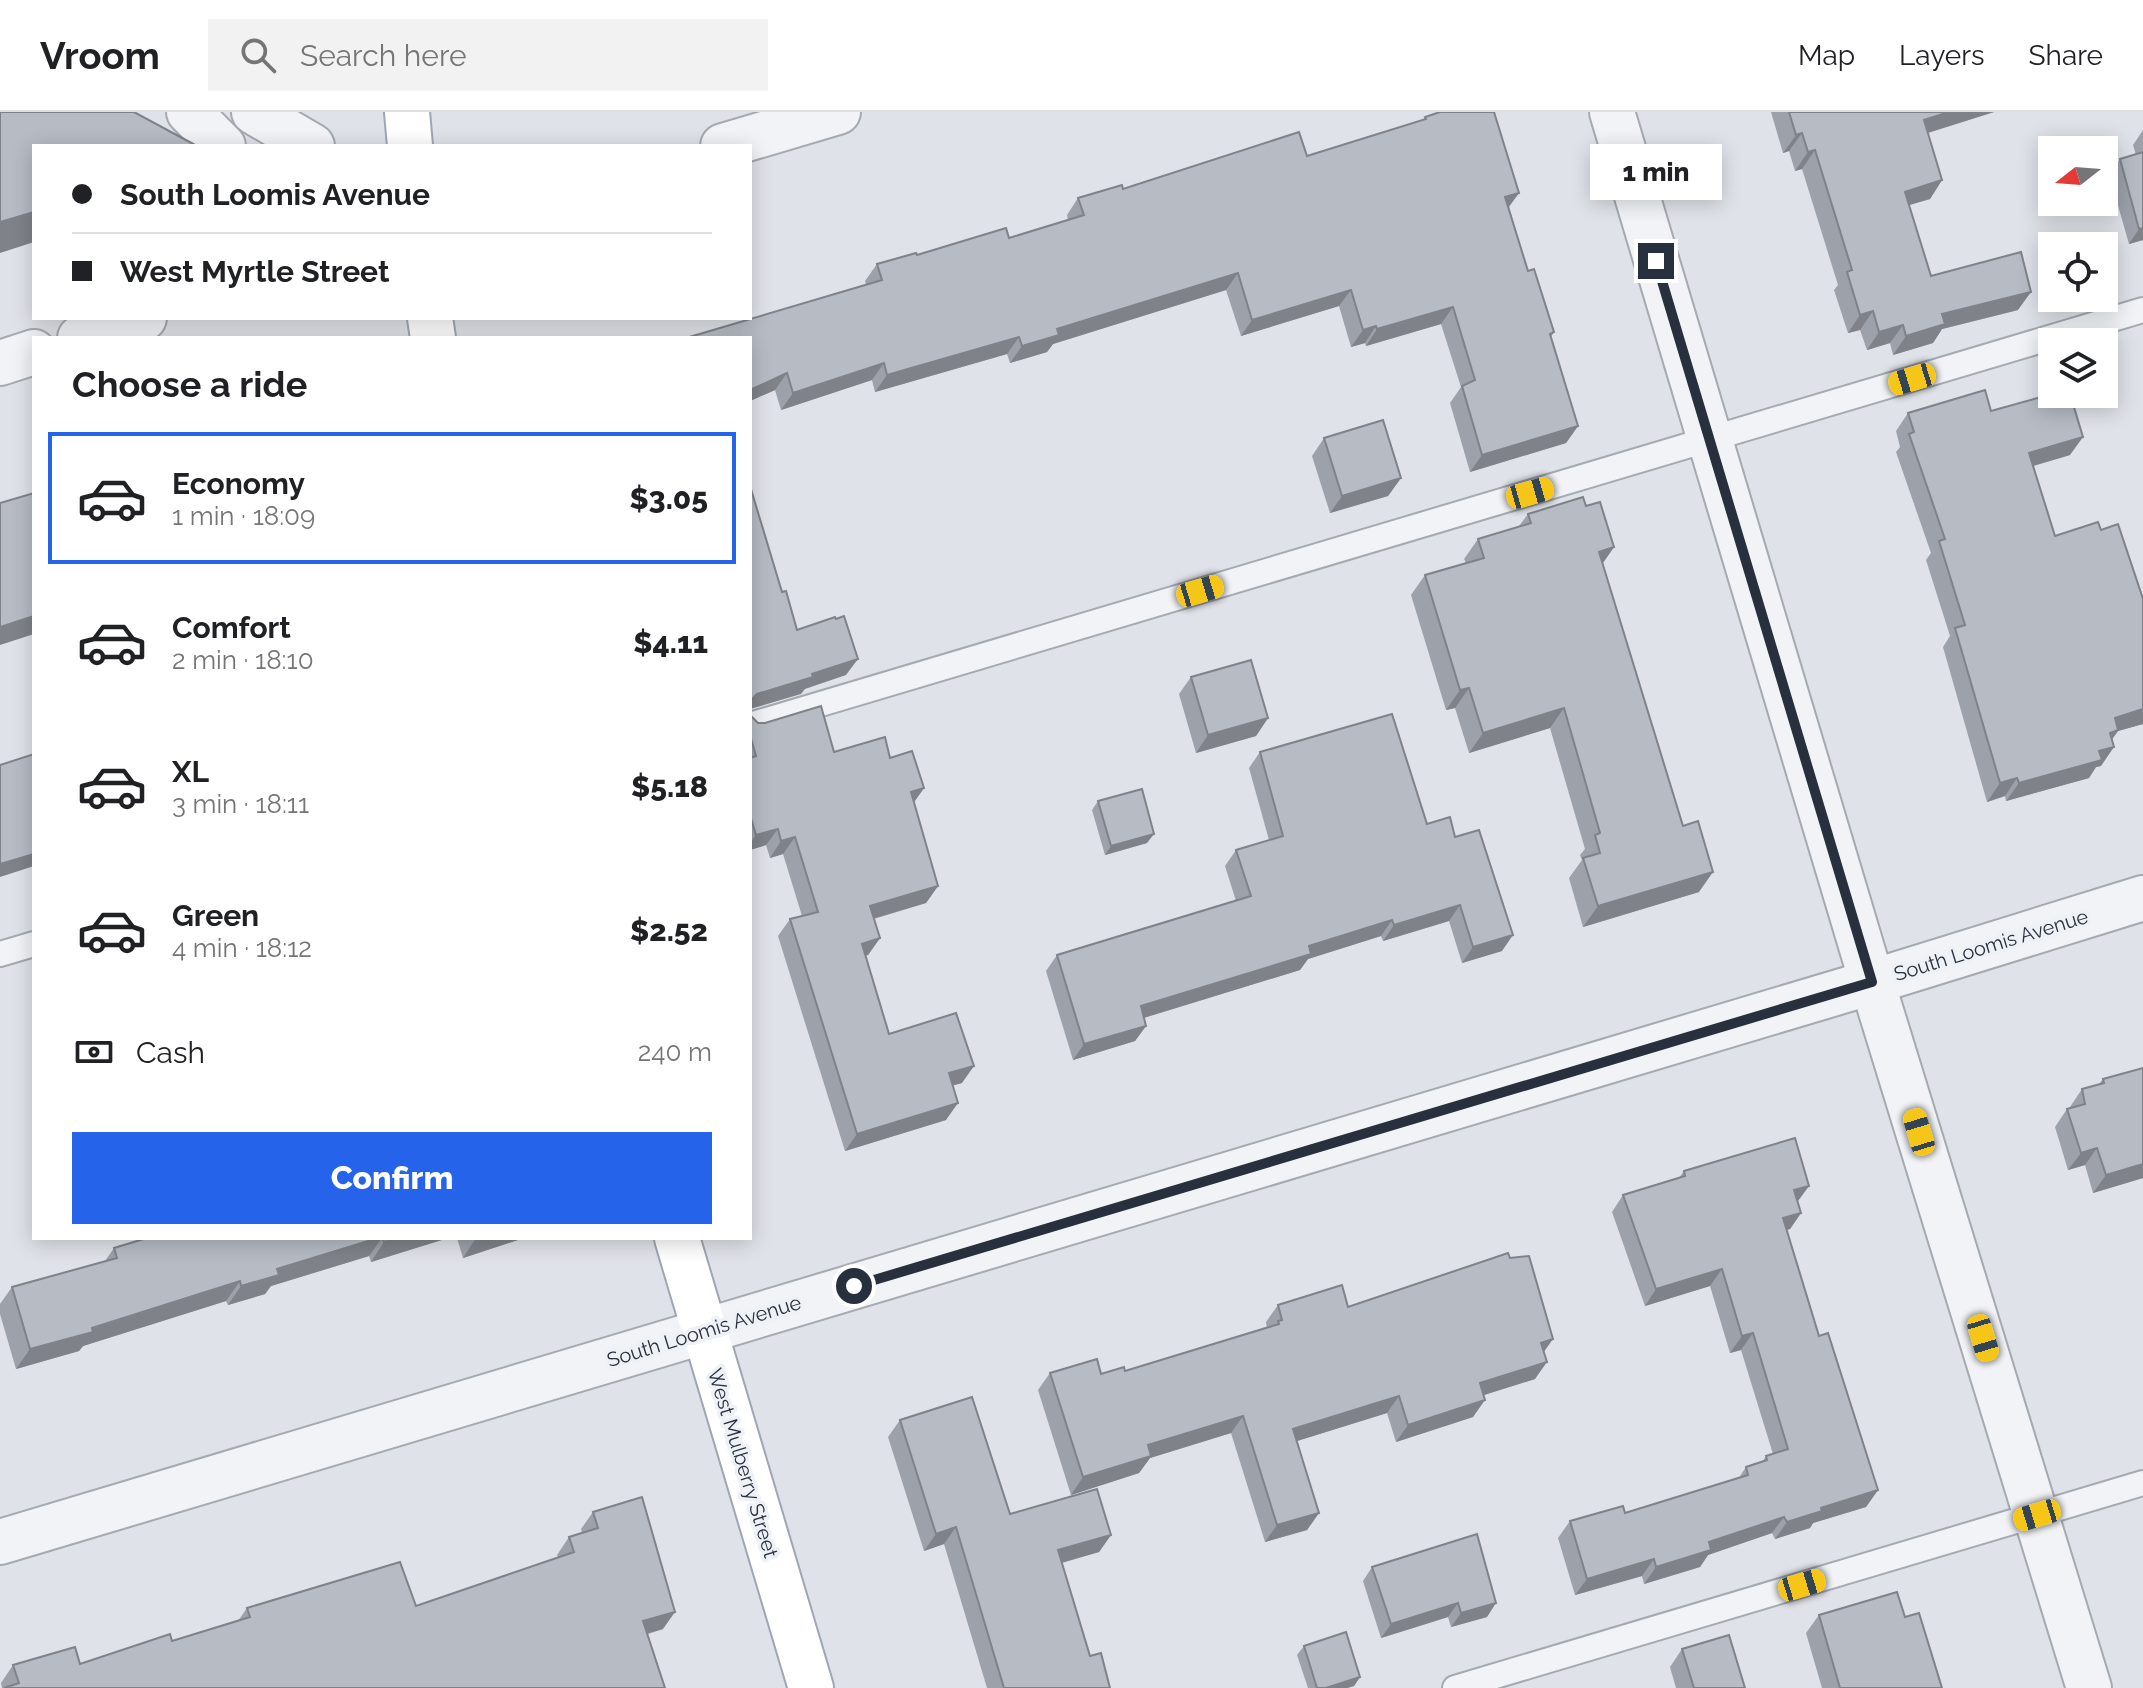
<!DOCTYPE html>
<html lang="en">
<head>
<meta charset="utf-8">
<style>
  :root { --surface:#fff; --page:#f2f2f2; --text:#202124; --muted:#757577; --line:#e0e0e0; --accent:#2563eb }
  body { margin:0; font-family:Raleway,sans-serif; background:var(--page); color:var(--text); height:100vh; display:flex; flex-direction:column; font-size:30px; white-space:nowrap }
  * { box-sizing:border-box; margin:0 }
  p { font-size:26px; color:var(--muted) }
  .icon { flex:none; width:44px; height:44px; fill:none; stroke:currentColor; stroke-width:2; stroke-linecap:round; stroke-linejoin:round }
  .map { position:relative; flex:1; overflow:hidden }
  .panel { position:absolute; left:32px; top:224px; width:720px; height:904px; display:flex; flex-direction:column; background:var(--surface); border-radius:0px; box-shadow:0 4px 20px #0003 }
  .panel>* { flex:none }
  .hud { position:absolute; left:32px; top:32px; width:720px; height:176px; border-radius:0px; box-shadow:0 4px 20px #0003; display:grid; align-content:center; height:176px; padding:0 40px; background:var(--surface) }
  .needle { width:52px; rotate:253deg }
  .controls { position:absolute; left:2038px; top:24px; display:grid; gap:16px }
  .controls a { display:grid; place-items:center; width:80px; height:80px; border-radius:0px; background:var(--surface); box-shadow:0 4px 20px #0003; font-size:40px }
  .end { position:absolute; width:36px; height:36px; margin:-18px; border:10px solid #28303e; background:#fff; box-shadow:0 0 0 4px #fff }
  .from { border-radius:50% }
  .bubble { position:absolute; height:56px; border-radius:0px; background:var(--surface); box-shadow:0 4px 20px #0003; font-size:26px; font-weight:800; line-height:56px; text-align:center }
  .car { position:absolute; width:24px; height:48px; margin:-24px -12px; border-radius:10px; box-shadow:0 0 6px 2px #0007; background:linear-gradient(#f5c518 24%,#345 0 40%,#f5c518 0 76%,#345 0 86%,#f5c518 0) }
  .hud b { display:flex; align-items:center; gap:28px; height:76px; font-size:30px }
  .hud b+b { border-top:2px solid var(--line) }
  .hud i { width:20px; height:20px; background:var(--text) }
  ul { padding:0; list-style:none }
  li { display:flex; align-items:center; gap:24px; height:132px; margin:0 16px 12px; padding:0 24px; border:4px solid transparent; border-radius:0px }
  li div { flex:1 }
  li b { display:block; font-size:30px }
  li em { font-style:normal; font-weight:800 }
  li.current { border-color:var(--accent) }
  li>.icon { width:72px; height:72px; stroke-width:1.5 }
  h2 { padding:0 40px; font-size:36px; line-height:96px }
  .pay { display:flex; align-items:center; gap:20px; height:88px; padding:0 40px; font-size:30px }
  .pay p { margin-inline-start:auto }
  .button { display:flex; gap:16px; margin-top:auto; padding:16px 40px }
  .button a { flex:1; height:92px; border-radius:0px; background:var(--accent); color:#fff; font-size:32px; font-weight:800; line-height:92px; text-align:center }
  header { display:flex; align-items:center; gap:48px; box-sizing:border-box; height:112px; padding:0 40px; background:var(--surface); border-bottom:2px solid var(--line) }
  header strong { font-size:38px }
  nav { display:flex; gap:44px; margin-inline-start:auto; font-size:28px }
  .search { width:560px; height:72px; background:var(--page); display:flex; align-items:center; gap:20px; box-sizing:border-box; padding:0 28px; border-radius:0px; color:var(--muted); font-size:30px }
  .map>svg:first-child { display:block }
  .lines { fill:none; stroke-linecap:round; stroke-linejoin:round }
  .lane-casing { stroke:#a4a9b2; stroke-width:28 }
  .street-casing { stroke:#a4a9b2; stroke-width:48 }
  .primary-casing { stroke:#9fa6b3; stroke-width:48 }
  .lane { stroke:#f1f3f6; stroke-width:24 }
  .street { stroke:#f1f3f6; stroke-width:44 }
  .primary { stroke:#fff; stroke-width:44 }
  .wall { fill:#9da1a9 }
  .shaded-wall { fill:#7f8389 }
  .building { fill:#b6bbc4; stroke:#7f8389; stroke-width:2 }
  .route { stroke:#28303e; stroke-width:10 }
  .labels { text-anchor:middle; stroke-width:7; stroke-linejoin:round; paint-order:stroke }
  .street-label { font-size:20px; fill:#28303e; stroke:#eef1f5 }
</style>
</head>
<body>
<header>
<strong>Vroom</strong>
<div class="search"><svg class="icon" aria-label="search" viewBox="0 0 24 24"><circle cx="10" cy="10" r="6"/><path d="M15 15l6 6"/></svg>Search here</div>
<nav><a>Map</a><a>Layers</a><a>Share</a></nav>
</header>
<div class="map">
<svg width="2143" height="1576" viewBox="0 0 2143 1576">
  <rect width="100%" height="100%" fill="#dfe2e8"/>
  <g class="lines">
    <defs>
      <g id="lane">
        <polyline points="750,613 2143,198"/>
        <polyline points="0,842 34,832"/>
        <polyline points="1455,1576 2143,1371"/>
      </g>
      <g id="street">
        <polyline points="189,0 223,34"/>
        <polyline points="254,0 312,34"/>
        <polyline points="1612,0 1872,870 2089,1576"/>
        <polyline points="723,34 838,0"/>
        <polyline points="80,226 144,206"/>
        <polyline points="0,251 34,240"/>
        <polyline points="0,1430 1872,870 2143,786"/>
      </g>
      <g id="primary">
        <polyline points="407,0 410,34"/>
        <polyline points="430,206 433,226"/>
        <polyline points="677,1126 811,1576"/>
      </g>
    </defs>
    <use href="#lane" class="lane-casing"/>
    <use href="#street" class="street-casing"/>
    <use href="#primary" class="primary-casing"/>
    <use href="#lane" class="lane"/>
    <use href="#street" class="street"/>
    <use href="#primary" class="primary"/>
  </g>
  <g class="wall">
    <polygon points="1771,0 1994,0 1928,21 1942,68 1930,87 1909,93 1931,164 2018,198 1942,217 1933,231 1893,243 1890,231 1867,238 1860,218 1848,221 1834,178 1838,173 1802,57 1795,59 1789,39 1783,41"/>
    <polygon points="1425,5 1519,81 1509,95 1528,159 1554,220 1551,225 1578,314 1566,331 1470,360 1450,291 1461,275 1441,212 1366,234 1365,231 1351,235 1339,194 1241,224 1226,178 1053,232 1047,240 1010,251 1007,242 875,280 872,268 781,298 775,278 750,289 866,172 865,169 877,152 917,143 1009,126 1068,108 1067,103 1078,86 1307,44 1423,8"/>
    <polygon points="2143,18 2143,128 2129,132 2109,62 2120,47 2136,43 2133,33"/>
    <polygon points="1991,299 2070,343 2033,354 2055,424 2101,418 2143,487 2143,612 2118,619 2112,627 2101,654 2096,655 2089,666 2006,689 2005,684 1987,690 1943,535 1950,524 1926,448 1931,441 1896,340 1900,335 1896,319 1908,301"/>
    <polygon points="1324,326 1401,366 1388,384 1330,401 1312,344"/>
    <polygon points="1586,394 1614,435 1603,451 1699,780 1583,815 1569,766 1582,748 1580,743 1585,737 1550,616 1469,641 1455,596 1446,598 1411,483 1425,463 1466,451 1464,447 1478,427 1519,414 1528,402"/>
    <polygon points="1191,565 1268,606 1256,624 1196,641 1179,582"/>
    <polygon points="750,603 758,611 834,640 890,646 924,676 914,690 938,774 926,791 874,807 880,826 868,843 865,844 889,922 962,971 953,973 946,1008 845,1039 778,824 790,807 802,804 783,742 770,746 766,733 750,738"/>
    <polygon points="1260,640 1427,712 1455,725 1502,839 1462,851 1449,809 1383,829 1381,824 1308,847 1300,858 1144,906 1146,914 1135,929 1073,948 1046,859 1057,843 1236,789 1225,754 1236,738 1269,728 1249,656"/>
    <polygon points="1098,689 1147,731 1105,743 1092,698"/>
    <polygon points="2103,967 2143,1066 2093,1081 2085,1053 2068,1058 2055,1015 2067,997 2070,996 2070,995 2082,977 2099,972"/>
    <polygon points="1684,1059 1809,1074 1798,1089 1801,1101 1790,1117 1786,1118 1819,1224 1878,1378 1866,1395 1813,1411 1810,1416 1775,1427 1772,1421 1708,1443 1700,1455 1644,1472 1642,1464 1575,1483 1558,1426 1570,1409 1625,1401 1738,1367 1746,1355 1763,1349 1766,1344 1773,1342 1741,1238 1730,1241 1710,1174 1645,1194 1612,1100 1623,1083 1679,1066"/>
    <polygon points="147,1126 448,1126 371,1150 369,1144 271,1174 265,1182 228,1193 226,1189 83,1234 79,1239 16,1257 0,1202 0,1192 12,1175 105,1149 114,1136"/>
    <polygon points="457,1126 524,1126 463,1146"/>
    <polygon points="1278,1193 1348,1195 1544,1240 1535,1267 1484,1283 1473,1305 1396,1330 1387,1301 1297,1329 1319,1401 1307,1418 1265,1430 1231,1321 1150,1346 1139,1361 1071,1383 1038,1278 1050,1261 1101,1262 1125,1259 1267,1216 1266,1210"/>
    <polygon points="900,1308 1010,1402 1111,1423 1099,1440 1062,1451 1090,1544 1110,1576 987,1576 944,1432 924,1439 888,1325"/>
    <polygon points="593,1400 663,1517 648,1522 2,1576 1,1571 13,1553 80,1552 172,1529 238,1509 247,1496 416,1494 558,1445 557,1443 569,1425 582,1421 581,1417"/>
    <polygon points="1477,1422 1487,1505 1451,1515 1448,1505 1381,1526 1363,1469 1372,1455"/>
    <polygon points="1819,1503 1905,1505 1942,1576 1822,1576 1806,1521"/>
    <polygon points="1304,1534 1360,1565 1354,1574 1347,1576 1308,1576 1297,1543"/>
    <polygon points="1682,1537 1745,1576 1676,1576 1670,1555"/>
  </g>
  <g class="shaded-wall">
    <polygon points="1949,0 1994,0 1911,26 1924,8"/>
    <polygon points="1802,21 1789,39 1783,41 1796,23"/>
    <polygon points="1815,38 1802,57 1795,59 1808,40"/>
    <polygon points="1942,68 1930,87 1892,98 1905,80"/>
    <polygon points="1519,81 1507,97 1505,85"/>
    <polygon points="34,100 34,130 0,141 0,110"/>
    <polygon points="2143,116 2143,128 2129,132 2139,117"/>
    <polygon points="1238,161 1226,178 1053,232 1047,240 1010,251 1022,234 1057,217"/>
    <polygon points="1351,178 1339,194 1241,224 1252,208"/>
    <polygon points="2031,180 2018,198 1942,217 1933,231 1893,243 1906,224 1942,202"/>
    <polygon points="1453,195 1441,212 1366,234 1377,217"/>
    <polygon points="1873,199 1860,218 1848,221 1860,203"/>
    <polygon points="1903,213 1890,231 1867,238 1879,220"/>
    <polygon points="1376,214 1365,231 1351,235 1363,218"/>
    <polygon points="1019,225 1007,242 875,280 887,263"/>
    <polygon points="884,251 872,268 781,298 793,281"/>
    <polygon points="787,261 775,278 750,289 750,278"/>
    <polygon points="1578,314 1566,331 1470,360 1482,343"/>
    <polygon points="2083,325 2070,343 2016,359 2029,341"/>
    <polygon points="1401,366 1388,384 1330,401 1342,384"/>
    <polygon points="1614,435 1600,455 1599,440"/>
    <polygon points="34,504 34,522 0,533 0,515"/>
    <polygon points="858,547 846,563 805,577 801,582 750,597 750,589 757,582 812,562"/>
    <polygon points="1469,576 1455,596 1446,598 1460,578"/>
    <polygon points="1564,596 1550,616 1469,641 1483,621"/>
    <polygon points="2143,597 2143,612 2118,619 2105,637 2115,606"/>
    <polygon points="1268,606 1256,624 1196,641 1208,623"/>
    <polygon points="2114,635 2101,654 2096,655 2089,666 2006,689 2019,671 2099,639"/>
    <polygon points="2017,666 2005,684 1987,690 2000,671"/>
    <polygon points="924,676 912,693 911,680"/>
    <polygon points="778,717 766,733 750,738 750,731 756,723"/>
    <polygon points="1154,722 1147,731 1105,743 1111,734"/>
    <polygon points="795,725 783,742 770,746 781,729"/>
    <polygon points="34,742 34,754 0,765 0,752"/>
    <polygon points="1713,760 1699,780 1583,815 1598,794"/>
    <polygon points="938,774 926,791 858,811 870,794"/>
    <polygon points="1460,793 1449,809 1383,829 1394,813"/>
    <polygon points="1392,808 1381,824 1308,847 1300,858 1130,910 1141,894 1309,834"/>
    <polygon points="1513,823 1502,839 1462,851 1473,835"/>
    <polygon points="880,826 868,843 850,848 862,832"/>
    <polygon points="1146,914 1135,929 1073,948 1084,932"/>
    <polygon points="974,954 962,971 937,978 949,961"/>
    <polygon points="958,991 946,1008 845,1039 857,1022"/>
    <polygon points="2097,1036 2085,1053 2068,1058 2081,1041"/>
    <polygon points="2143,1052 2143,1066 2093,1081 2106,1063"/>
    <polygon points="1809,1074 1797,1090 1794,1078"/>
    <polygon points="1801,1101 1790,1117 1771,1123 1783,1106"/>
    <polygon points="378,1126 382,1126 369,1144 271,1174 265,1182 228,1193 241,1174 277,1157"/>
    <polygon points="397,1126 448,1126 371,1150 384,1130"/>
    <polygon points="476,1126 524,1126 463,1146"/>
    <polygon points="1722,1157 1710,1174 1645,1194 1656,1177"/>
    <polygon points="240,1169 226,1189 83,1234 79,1239 16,1257 30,1237"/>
    <polygon points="1753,1221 1741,1238 1730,1241 1742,1224"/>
    <polygon points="1553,1227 1541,1244 1541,1231"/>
    <polygon points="1547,1250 1535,1267 1468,1288 1480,1271"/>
    <polygon points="1399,1284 1387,1301 1281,1334 1293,1317"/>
    <polygon points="1485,1288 1473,1305 1396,1330 1408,1313"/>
    <polygon points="1243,1304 1231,1321 1150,1346 1139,1361 1071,1383 1083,1365 1148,1333"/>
    <polygon points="1878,1378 1866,1395 1813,1411 1810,1416 1775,1427 1787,1410 1821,1396"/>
    <polygon points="1319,1401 1307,1418 1265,1430 1277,1413"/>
    <polygon points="1784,1405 1772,1421 1708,1443 1700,1455 1644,1472 1656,1455 1709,1430"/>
    <polygon points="956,1415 944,1432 924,1439 936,1422"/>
    <polygon points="1111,1423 1099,1440 1046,1455 1058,1438"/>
    <polygon points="1654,1447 1642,1464 1575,1483 1587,1467"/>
    <polygon points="1458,1491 1448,1505 1381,1526 1391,1512"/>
    <polygon points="1496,1491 1487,1505 1451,1515 1461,1501"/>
    <polygon points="675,1500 663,1517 631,1526 643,1509"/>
    <polygon points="1360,1565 1354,1574 1347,1576 1326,1576"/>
  </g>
  <g class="building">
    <polygon points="0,0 134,0 197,34 34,34 34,100 0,110"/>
    <polygon points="1440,0 1494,0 1519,81 1505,85 1528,159 1534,157 1554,220 1550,222 1578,314 1482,343 1462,274 1475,268 1453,195 1377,217 1376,214 1363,218 1351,178 1252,208 1238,161 1057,217 1059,223 1022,234 1019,225 887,263 884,251 793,281 787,261 750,278 750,226 686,226 882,168 877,152 916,141 917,143 1006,116 1009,126 1084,103 1078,86 1122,73 1123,77 1299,20 1307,44 1426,7 1425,5"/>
    <polygon points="1789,0 1949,0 1924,8 1942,68 1905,80 1931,164 2021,140 2031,180 1942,202 1945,212 1906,224 1903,213 1879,220 1873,199 1860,203 1847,160 1852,158 1815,38 1808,40 1802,21 1796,23"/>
    <polygon points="2143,40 2143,116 2139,117 2120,47"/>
    <polygon points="1985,278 1991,299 2052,282 2070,282 2083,325 2029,341 2055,424 2098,410 2101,418 2118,412 2143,487 2143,597 2115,606 2118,618 2110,621 2114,635 2099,639 2102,648 2019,671 2017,666 2000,671 1955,516 1965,513 1939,429 1945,427 1909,322 1914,320 1908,301"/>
    <polygon points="1383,308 1401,366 1342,384 1324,326"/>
    <polygon points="750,374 782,480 786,479 797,518 835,505 836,507 844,504 858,547 812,562 813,565 757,582 750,589"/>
    <polygon points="34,381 34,504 0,515 0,391"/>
    <polygon points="1583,385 1586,394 1600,390 1614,435 1599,440 1683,714 1698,709 1713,760 1598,794 1583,746 1600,741 1595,723 1600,721 1564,596 1483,621 1469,576 1460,578 1425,463 1484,446 1478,427 1531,411 1528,402"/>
    <polygon points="1251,548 1268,606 1208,623 1191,565"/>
    <polygon points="821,594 834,640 885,625 890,646 912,639 924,676 911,680 938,774 870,794 880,826 862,832 889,922 956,901 974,954 949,961 958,991 857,1022 790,807 818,800 795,725 781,729 778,717 756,723 750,703 750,646 756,644 750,623 750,603 758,611 765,611"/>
    <polygon points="1392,602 1427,712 1450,705 1455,725 1479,718 1513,823 1473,835 1460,793 1394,813 1392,808 1309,834 1311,842 1141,894 1146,914 1084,932 1057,843 1251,784 1236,738 1283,724 1260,640"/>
    <polygon points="34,642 34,742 0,752 0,653"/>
    <polygon points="1142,677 1154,722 1111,734 1098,689"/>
    <polygon points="2143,956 2143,1052 2106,1063 2097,1036 2081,1041 2067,997 2085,992 2082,977 2104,971 2103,967"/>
    <polygon points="1795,1026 1809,1074 1794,1078 1801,1101 1783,1106 1819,1224 1828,1221 1878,1378 1821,1396 1822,1399 1787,1410 1784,1405 1709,1430 1711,1438 1656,1455 1654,1447 1587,1467 1570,1409 1623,1394 1625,1401 1748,1363 1746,1355 1767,1348 1766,1344 1788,1337 1753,1221 1742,1224 1722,1157 1656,1177 1623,1083 1685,1064 1684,1059"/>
    <polygon points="147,1126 378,1126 277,1157 279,1163 241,1174 240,1169 92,1216 93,1220 30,1237 12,1175 117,1146 114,1136"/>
    <polygon points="383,1126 397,1126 384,1130"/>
    <polygon points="1508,1141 1510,1146 1529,1144 1553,1227 1541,1231 1547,1250 1480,1271 1485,1288 1408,1313 1399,1284 1293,1317 1319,1401 1277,1413 1243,1304 1148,1333 1151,1344 1083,1365 1050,1261 1097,1247 1101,1262 1124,1255 1125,1259 1279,1212 1278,1209 1282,1208 1278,1193 1342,1173 1348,1195"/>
    <polygon points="972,1285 1010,1402 1097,1377 1111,1423 1058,1438 1090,1544 1101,1541 1110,1576 1004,1576 956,1415 936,1422 900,1308"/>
    <polygon points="642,1385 675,1500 643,1509 665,1576 4,1576 19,1571 13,1553 75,1535 80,1552 170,1522 172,1529 250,1505 247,1496 400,1450 416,1494 574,1440 569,1425 598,1416 593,1400"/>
    <polygon points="1477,1422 1496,1491 1461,1501 1458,1491 1391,1512 1372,1455"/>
    <polygon points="1897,1480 1905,1505 1919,1501 1942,1576 1840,1576 1819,1503"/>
    <polygon points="1346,1520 1360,1565 1326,1576 1317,1576 1304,1534"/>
    <polygon points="1729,1523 1745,1576 1694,1576 1682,1537"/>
  </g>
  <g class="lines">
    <polyline class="route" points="854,1174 1872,870 1656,149"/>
  </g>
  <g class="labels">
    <g class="street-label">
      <text transform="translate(1991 833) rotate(-17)" y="7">South Loomis Avenue</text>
      <text transform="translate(704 1219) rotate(-17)" y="7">South Loomis Avenue</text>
      <text transform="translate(743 1351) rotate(73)" y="7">West Mulberry Street</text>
    </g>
  </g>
</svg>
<div class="controls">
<a><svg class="needle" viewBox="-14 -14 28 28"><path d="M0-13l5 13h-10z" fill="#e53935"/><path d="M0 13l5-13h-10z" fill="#757577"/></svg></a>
<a><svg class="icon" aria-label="locate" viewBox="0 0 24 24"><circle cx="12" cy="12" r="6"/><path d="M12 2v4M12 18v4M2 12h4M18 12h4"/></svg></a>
<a><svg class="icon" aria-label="layers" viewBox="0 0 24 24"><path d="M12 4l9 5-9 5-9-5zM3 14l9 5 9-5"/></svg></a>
</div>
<i class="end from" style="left:854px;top:1174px"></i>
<i class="end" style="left:1656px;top:149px"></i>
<div class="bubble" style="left:1590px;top:32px;width:132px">1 min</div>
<i class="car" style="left:1912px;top:267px;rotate:253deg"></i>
<i class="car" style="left:1530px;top:381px;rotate:74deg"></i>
<i class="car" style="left:1200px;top:479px;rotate:73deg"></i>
<i class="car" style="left:1919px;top:1020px;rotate:343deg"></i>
<i class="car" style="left:1983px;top:1226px;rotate:163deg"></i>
<i class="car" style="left:2037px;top:1403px;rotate:253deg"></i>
<i class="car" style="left:1802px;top:1473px;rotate:73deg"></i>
<div class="hud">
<b><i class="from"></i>South Loomis Avenue</b>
<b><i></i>West Myrtle Street</b>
</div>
<section class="panel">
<h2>Choose a ride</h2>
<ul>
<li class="current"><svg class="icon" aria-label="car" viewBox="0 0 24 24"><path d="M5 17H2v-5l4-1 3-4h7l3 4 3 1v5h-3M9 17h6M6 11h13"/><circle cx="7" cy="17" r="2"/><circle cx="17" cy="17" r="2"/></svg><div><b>Economy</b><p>1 min · 18:09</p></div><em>$3.05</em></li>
<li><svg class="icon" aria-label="car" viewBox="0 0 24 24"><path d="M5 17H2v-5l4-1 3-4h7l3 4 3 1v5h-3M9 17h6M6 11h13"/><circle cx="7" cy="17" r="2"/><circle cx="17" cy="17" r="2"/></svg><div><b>Comfort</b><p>2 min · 18:10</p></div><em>$4.11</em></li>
<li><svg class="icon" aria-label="car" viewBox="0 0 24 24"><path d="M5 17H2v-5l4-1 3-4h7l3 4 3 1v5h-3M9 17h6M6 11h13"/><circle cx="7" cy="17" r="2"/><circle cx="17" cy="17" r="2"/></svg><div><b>XL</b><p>3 min · 18:11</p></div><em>$5.18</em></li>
<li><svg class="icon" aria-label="car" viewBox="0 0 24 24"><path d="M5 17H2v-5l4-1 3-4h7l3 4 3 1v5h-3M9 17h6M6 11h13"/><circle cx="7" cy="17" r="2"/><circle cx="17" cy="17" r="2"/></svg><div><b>Green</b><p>4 min · 18:12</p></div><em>$2.52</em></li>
</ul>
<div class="pay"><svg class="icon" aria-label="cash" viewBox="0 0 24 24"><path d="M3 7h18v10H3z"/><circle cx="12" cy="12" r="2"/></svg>Cash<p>240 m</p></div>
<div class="button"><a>Confirm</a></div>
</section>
</div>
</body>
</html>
